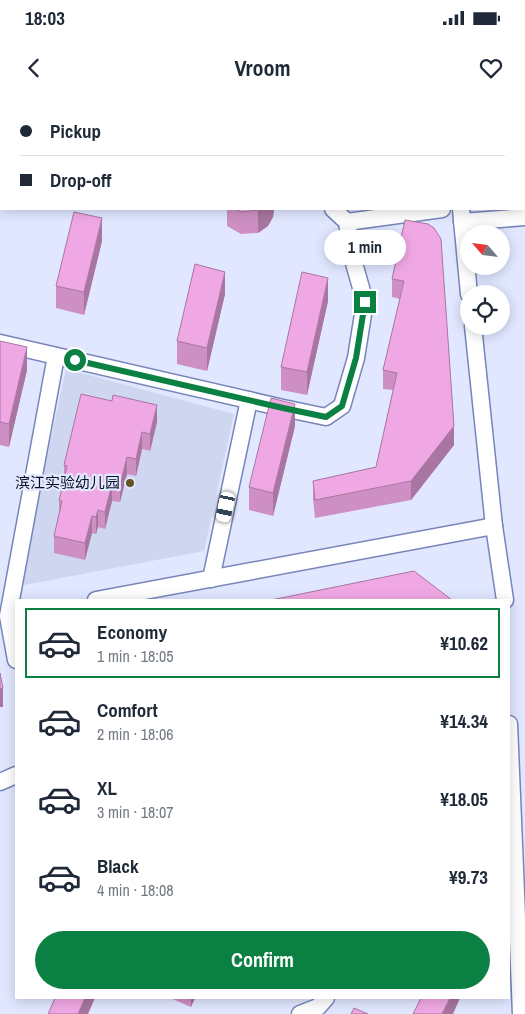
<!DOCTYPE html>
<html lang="en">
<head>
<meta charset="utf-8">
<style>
  :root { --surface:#fff; --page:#f6f6f7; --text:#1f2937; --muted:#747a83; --line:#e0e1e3; --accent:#0b8043 }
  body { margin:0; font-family:"Archivo Narrow","Noto Sans SC",sans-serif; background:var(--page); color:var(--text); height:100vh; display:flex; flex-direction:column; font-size:19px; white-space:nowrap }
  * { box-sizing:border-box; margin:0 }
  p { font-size:16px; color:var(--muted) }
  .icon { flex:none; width:28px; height:28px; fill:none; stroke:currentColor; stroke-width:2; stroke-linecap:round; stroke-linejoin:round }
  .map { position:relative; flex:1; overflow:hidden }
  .panel { position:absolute; left:15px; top:499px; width:495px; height:400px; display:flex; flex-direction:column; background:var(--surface); border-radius:0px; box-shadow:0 2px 12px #0003 }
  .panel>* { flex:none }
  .hud { position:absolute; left:0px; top:0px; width:525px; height:110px; box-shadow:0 2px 12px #0003; display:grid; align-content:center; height:110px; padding:0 20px; background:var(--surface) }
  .needle { width:32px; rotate:298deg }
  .tools { position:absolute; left:460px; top:125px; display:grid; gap:10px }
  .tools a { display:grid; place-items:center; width:50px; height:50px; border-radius:50%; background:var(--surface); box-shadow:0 2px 12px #0003; font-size:25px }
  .end { position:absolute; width:22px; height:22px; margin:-11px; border:6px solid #0b8043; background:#fff; box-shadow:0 0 0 2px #fff }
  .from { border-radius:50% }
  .bubble { position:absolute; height:35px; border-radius:18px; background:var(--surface); box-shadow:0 2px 12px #0003; font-size:16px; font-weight:700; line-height:35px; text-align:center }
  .car { position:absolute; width:15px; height:30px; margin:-15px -8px; border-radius:6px; box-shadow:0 0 4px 1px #0007; background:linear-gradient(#fff 24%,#345 0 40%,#fff 0 76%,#345 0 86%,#fff 0) }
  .hud b { display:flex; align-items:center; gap:18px; height:48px; font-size:19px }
  .hud b+b { border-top:1px solid var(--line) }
  .hud i { width:12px; height:12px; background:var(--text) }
  ul { padding:9px 0 0; list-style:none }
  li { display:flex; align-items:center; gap:15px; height:70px; margin:0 10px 8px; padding:0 10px; border:2px solid transparent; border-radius:0px }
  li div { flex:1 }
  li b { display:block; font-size:19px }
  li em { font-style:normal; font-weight:700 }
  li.current { border-color:var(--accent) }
  li>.icon { width:45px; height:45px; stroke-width:1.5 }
  .cta { display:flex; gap:10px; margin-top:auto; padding:10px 20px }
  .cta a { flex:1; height:58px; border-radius:30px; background:var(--accent); color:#fff; font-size:20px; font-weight:700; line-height:58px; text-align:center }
  .status { display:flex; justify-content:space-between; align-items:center; height:35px; padding:0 25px; background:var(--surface); direction:ltr }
  .status svg { height:14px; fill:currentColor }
  header { display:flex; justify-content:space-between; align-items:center; height:65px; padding:0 20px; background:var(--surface); font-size:22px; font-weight:700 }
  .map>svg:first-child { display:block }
  .built { fill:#ced6f0 }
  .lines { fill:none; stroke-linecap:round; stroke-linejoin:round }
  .minor-casing { stroke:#7785bb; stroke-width:19 }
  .minor { stroke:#fff; stroke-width:16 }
  .wall { fill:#ce90c4 }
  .shaded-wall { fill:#a876a0 }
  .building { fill:#f0a8e4; stroke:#a876a0 }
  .route { stroke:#0b8043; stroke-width:6 }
  .poi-dot { fill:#655623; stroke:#e0e7ff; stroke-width:2 }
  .labels { text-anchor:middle; stroke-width:4.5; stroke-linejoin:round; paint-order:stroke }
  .poi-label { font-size:15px; fill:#0a0e22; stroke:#e0e7ff; text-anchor:end }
</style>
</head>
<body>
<div class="status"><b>18:03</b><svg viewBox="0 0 49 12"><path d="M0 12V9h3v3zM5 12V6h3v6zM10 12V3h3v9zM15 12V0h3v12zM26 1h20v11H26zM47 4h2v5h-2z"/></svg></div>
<header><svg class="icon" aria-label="back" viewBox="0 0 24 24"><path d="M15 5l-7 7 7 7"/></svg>Vroom<svg class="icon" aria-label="heart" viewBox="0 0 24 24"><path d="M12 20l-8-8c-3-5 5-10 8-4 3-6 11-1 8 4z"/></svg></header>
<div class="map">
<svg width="525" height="914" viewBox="0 0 525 914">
  <rect width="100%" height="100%" fill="#e0e7ff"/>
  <polygon class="built" points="66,269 234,314 204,451 19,486"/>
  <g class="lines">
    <defs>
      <g id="minor">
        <polyline points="174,0 176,1"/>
        <polyline points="449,0 449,1"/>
        <polyline points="317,1 318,0"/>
        <polyline points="461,109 469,194"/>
        <polyline points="347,122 442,109"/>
        <polyline points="462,122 525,117"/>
        <polyline points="473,226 494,426 505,500"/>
        <polyline points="0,243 283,308 326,317 342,306 356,258 365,202 352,156 347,122 333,109"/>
        <polyline points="211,479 249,300"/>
        <polyline points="96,500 494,426"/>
        <polyline points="16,560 8,516 56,256"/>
        <polyline points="509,624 521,914"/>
        <polyline points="0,682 16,675"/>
        <polyline points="300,914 318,907 326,898"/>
      </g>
    </defs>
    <use href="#minor" class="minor-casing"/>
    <use href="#minor" class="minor"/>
  </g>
  <g class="wall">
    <rect x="212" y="0" width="27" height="1"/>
    <polygon points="508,0 525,0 525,58 524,57 524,1 508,1"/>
    <polygon points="227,109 274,109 274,111 273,117 268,126 258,133 241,134 227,126"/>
    <polygon points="405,120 454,345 411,400 315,418 313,399 313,381 376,367 393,290 383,289 383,270 400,199 392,197 392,179"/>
    <polygon points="102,141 84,215 56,208 56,186"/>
    <polygon points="225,194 207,271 177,264 177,241"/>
    <polygon points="328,201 307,295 281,290 281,267"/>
    <polygon points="0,241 27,270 9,347 0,345"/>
    <polygon points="157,322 150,351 142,349 136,376 127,374 120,402 112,401 105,429 98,427 96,434 92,433 85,460 54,453 54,436 59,415 59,401 64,378 64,365"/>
    <polygon points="295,326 273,416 249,410 249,387"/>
    <polygon points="170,898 195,898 191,907"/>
  </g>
  <g class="shaded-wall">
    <rect x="233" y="0" width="6" height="1"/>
    <polygon points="260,109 274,109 274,111 273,117 268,126 258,133 258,110"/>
    <polygon points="102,118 102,141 84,215 84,192"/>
    <polygon points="225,172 225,194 207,271 207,248"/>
    <polygon points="328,178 328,201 307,295 307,272"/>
    <polygon points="27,247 27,270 9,347 9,324"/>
    <polygon points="295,304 295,326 273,416 273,393"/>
    <polygon points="157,305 157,322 150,351 150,334"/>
    <polygon points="454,326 454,345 411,400 411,381"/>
    <polygon points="142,332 142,349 136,376 136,359"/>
    <polygon points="127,357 127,374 120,402 120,385"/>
    <polygon points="112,384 112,401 105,429 105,412"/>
    <polygon points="98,410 98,427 96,434 96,417"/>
    <polygon points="92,416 92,433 85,460 85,443"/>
    <polygon points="3,588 3,607 0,607 0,589"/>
    <polygon points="85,898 95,898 88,914 78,914"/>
    <polygon points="191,898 195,898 191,907"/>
    <polygon points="450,898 460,898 453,914 442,914"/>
  </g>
  <g class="building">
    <rect x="17" y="0" width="41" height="1"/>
    <polygon points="139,0 174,0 175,1 138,1"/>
    <polygon points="340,0 410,0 411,1 340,1"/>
    <polygon points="513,0 525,0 525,40 524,39 524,1 513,1"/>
    <polygon points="236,109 260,109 258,110 241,112"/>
    <polygon points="74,112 102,118 84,192 56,186"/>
    <polygon points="405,120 428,124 434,128 441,139 454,326 411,381 315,400 313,381 376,367 397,273 383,270 404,181 392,179"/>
    <polygon points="195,164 225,172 207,248 177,241"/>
    <polygon points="302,172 328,178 307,272 281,267"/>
    <polygon points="0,241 27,247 9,324 0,322"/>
    <polygon points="81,294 112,301 113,295 157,305 150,334 142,332 136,359 127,357 120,385 112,384 105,412 98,410 96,417 92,416 85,443 54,436 62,401 59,401 67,366 64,365"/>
    <polygon points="271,298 295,304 273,393 249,387"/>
    <polygon points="414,471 452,500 271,500"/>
    <polygon points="0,573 3,588 0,589"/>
    <polygon points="55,898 85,898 78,914 48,914"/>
    <polygon points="421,898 450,898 442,914 413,914"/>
    <polygon points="354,908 368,914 351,914"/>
  </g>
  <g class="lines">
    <polyline class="route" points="75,260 283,308 326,317 342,306 356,258 365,202"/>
  </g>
  <circle class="poi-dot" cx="130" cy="383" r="5"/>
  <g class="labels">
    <g class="poi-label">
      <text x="120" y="388">滨江实验幼儿园</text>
    </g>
  </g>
</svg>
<div class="tools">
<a><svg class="needle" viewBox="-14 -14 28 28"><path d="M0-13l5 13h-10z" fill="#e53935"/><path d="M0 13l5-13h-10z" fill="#747a83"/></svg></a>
<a><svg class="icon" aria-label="locate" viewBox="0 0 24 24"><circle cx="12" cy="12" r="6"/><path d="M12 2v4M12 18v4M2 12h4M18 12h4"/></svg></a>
</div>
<i class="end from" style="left:75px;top:260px"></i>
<i class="end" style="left:365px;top:202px"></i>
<div class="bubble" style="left:324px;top:130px;width:82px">1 min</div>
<i class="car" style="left:226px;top:407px;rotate:192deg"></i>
<div class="hud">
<b><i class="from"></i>Pickup</b>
<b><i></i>Drop-off</b>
</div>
<section class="panel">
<ul>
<li class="current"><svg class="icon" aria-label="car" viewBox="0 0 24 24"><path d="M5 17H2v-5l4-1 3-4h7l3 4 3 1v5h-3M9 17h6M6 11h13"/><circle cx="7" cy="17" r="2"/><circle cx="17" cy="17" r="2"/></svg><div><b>Economy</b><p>1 min · 18:05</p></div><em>¥10.62</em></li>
<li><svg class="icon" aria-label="car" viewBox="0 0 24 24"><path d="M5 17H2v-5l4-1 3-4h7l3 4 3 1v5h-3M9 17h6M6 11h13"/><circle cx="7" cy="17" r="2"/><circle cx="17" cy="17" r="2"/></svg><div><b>Comfort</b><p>2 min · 18:06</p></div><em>¥14.34</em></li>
<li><svg class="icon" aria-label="car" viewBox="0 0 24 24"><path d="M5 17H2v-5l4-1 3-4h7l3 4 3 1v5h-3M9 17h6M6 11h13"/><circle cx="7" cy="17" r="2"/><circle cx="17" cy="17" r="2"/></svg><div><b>XL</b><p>3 min · 18:07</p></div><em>¥18.05</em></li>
<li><svg class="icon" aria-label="car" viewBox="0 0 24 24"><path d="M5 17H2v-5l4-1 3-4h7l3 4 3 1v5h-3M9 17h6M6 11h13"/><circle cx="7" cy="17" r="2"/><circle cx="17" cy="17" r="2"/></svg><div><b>Black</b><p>4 min · 18:08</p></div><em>¥9.73</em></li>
</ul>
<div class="cta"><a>Confirm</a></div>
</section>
</div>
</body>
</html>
